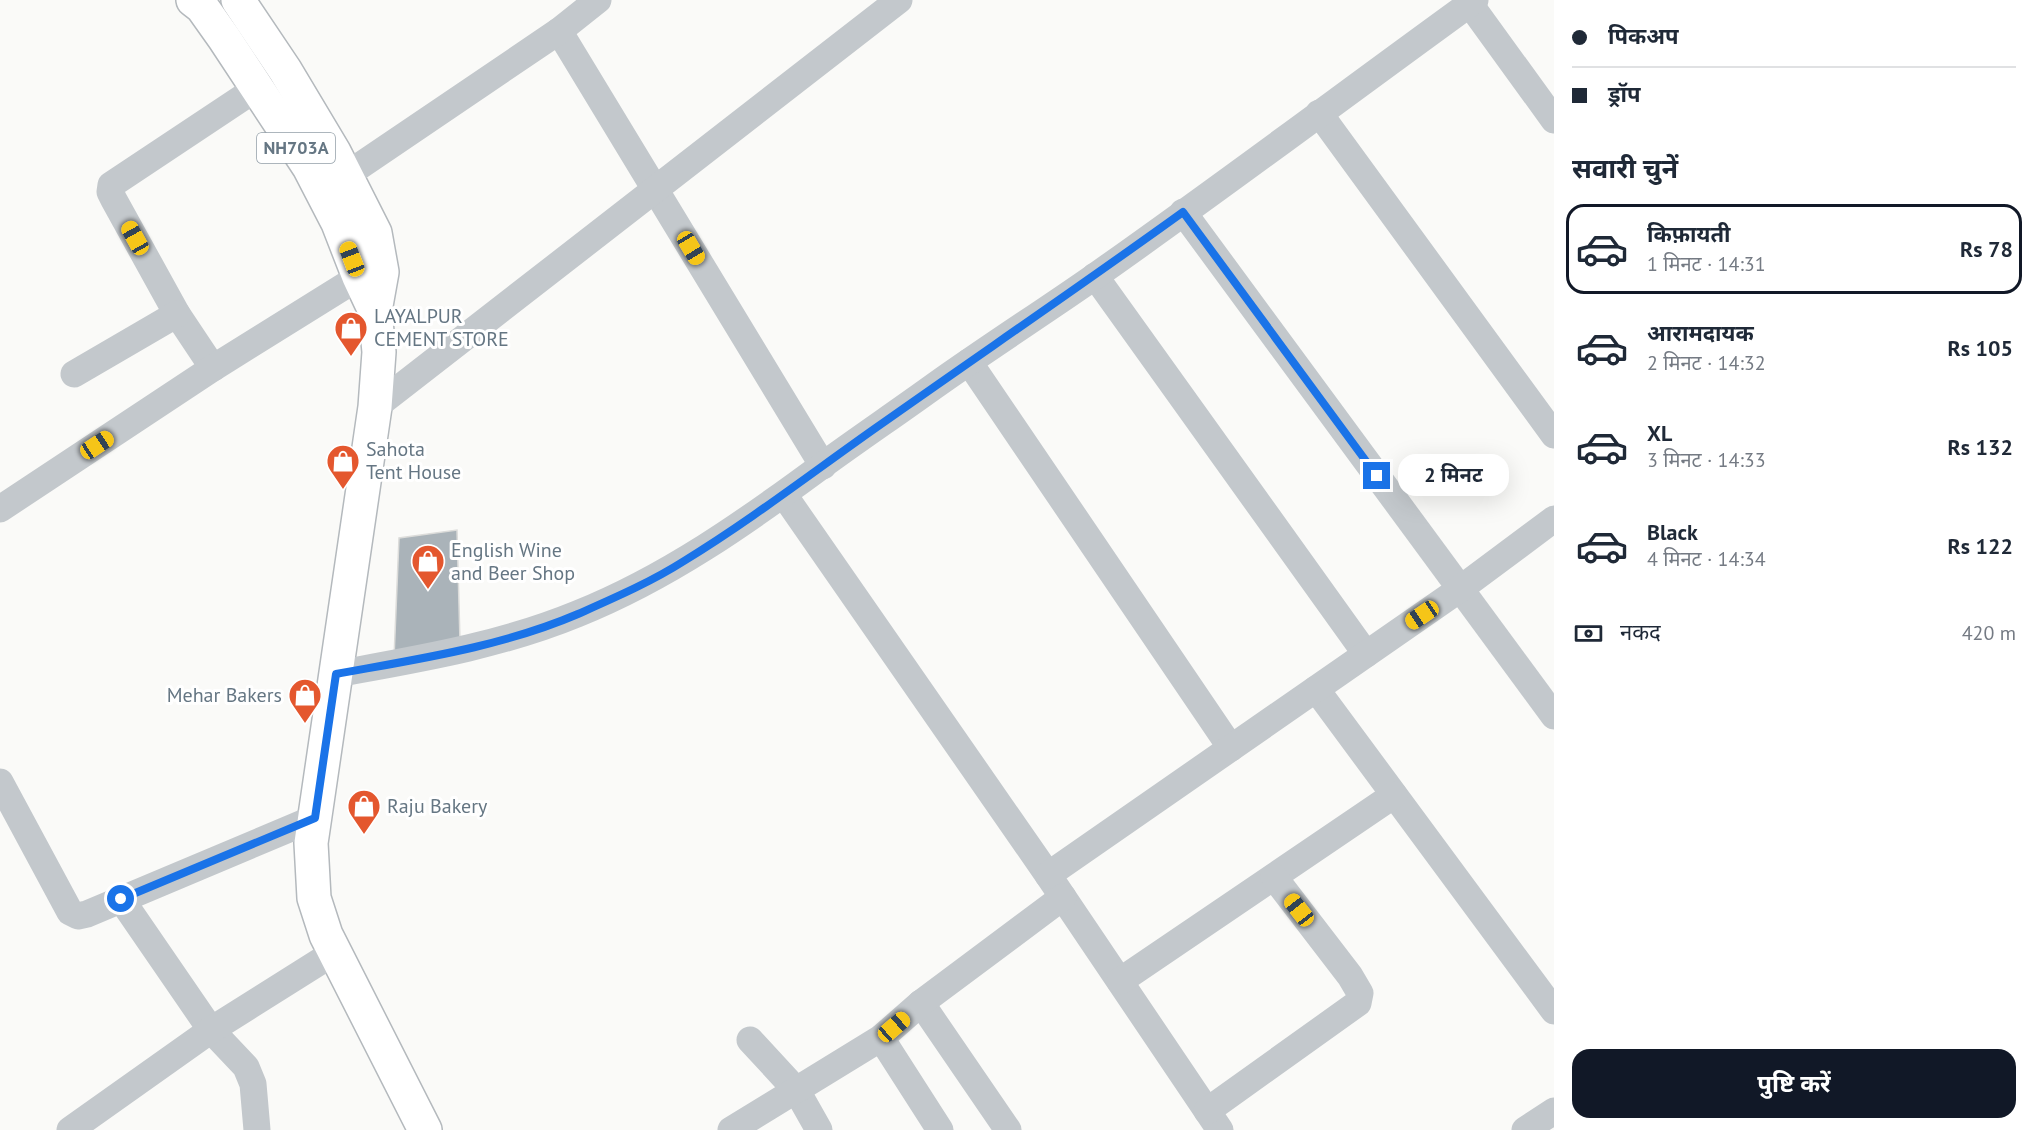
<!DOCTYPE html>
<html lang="hi">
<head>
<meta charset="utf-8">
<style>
  :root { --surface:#fff; --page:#f2f2f3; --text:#1f2937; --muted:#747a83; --line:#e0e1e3; --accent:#111827 }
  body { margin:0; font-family:"PT Sans","Noto Sans Devanagari",sans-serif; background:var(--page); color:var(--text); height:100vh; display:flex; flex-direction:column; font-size:22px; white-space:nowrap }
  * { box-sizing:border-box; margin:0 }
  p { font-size:20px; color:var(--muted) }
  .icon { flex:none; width:33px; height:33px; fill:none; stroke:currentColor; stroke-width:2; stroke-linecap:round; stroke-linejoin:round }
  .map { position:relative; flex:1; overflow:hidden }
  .side { display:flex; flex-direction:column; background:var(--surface); width:480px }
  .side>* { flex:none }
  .hud { display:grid; align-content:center; height:132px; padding:0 18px; background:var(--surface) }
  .end { position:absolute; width:27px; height:27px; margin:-14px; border:8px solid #1a73e8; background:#fff; box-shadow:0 0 0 3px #fff }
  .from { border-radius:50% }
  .bubble { position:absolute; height:42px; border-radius:18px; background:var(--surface); box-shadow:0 6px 24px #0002; font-size:20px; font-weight:700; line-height:42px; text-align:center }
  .car { position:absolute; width:18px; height:36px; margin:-18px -9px; border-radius:8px; box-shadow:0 0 4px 2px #0007; background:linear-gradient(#f5c518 24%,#345 0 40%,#f5c518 0 76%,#345 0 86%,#f5c518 0) }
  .hud b { display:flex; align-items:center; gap:21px; height:57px; font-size:22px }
  .hud b+b { border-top:2px solid var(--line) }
  .hud i { width:15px; height:15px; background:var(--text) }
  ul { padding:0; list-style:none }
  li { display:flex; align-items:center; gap:18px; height:90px; margin:0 12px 9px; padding:0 6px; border:3px solid transparent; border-radius:18px }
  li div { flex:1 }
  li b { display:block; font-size:22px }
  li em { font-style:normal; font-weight:700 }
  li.selected { border-color:var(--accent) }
  li>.icon { width:54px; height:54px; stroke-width:1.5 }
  h2 { padding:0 18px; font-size:27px; line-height:72px }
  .pay { display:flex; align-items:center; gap:15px; height:66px; padding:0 18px; font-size:22px }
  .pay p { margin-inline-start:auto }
  .cta { display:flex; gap:12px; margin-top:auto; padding:12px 18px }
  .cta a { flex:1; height:69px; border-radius:18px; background:var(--accent); color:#fff; font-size:24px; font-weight:700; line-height:69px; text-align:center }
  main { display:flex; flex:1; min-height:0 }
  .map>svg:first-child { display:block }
  .building { fill:#aab3b9; stroke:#dcdcda; stroke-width:1.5 }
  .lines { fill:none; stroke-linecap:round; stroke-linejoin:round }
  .highway-casing { stroke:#b4b9bd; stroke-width:36 }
  .minor { stroke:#c3c8cc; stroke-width:27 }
  .highway { stroke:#fff; stroke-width:33 }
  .route { stroke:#1a73e8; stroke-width:8 }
  .labels { text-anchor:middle; stroke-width:6; stroke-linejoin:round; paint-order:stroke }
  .shield { fill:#fff; stroke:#939fa8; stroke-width:1.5 }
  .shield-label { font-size:18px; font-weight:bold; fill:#657683 }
  .poi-label { font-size:20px; fill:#657683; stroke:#fff; text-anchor:start }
</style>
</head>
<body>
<main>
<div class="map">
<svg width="1554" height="1130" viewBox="0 0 1554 1130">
  <rect width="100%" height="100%" fill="#fafaf8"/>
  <polygon class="building" points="457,530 460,642 394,658 399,538"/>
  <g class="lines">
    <defs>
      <g id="highway">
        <polyline points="193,0 202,7 224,38 309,167 338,223 359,277 375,311"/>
        <polyline points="238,0 285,70 334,152 375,233 382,272 375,311 379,352 375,407 311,843 314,898 326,935 425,1130"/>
      </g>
    </defs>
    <use href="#highway" class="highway-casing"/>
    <g class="minor">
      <polyline points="1467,0 1554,120"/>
      <polyline points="559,31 823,466"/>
      <polyline points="1319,113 1554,435"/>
      <polyline points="345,176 559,31 598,0"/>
      <polyline points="1183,212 1554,716"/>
      <polyline points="1095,276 1366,654"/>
      <polyline points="969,362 1231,748"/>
      <polyline points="213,368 177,314 114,200 110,192 111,185 257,88"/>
      <polyline points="74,374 177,314"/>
      <polyline points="375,407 899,0"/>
      <polyline points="784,495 1048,875 1220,1130"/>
      <polyline points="0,509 213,368 359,277"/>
      <path d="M336,674c82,-15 163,-28 241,-60 90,-36 169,-92 246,-149 37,-27 74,-52 110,-78 53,-38 108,-73 161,-110 128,-90 254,-185 381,-277"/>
      <polyline points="1316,689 1554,1011"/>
      <polyline points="0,782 70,912 78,916 87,914 315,818"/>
      <polyline points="1048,875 1460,589 1554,519"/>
      <polyline points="121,899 211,1030 246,1067 253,1084 257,1130"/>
      <polyline points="1120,981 1394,795"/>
      <polyline points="921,1003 1008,1130"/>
      <polyline points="881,1038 940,1130"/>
      <polyline points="750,1040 797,1091 819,1130"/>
      <polyline points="1207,1111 1358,1003 1360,993 1350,976 1274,877"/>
      <polyline points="70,1130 211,1030 335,952"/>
      <polyline points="731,1130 881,1038 921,1003 1063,897"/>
      <polyline points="1525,1130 1554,1111"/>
    </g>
    <use href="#highway" class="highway"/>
  </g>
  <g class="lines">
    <path class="route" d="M121,899l194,-81 21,-144c82,-15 165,-27 242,-60 36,-16 73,-32 106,-53 67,-41 129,-89 193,-134 102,-72 205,-142 306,-215l194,264"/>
  </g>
  <defs>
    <symbol id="shop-pin" viewBox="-11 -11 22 30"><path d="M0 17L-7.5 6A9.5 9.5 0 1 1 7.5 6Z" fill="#e4572e" stroke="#fff"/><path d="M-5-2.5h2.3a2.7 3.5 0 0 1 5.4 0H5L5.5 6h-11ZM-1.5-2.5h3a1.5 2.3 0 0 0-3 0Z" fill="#fff"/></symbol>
  </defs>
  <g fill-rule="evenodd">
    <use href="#shop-pin" x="332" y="309" width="38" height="52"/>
    <use href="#shop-pin" x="324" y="442" width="38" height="52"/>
    <use href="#shop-pin" x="409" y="542" width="38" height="52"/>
    <use href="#shop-pin" x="286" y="676" width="38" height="52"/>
    <use href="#shop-pin" x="345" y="787" width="38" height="52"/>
  </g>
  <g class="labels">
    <rect class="shield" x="257" y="133" width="78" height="30" rx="4.5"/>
    <g class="shield-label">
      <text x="296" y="154">NH703A</text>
    </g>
    <g class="poi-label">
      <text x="374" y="323">LAYALPUR<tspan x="374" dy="23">CEMENT STORE</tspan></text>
      <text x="366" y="456">Sahota<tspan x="366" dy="23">Tent House</tspan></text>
      <text x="451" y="557">English Wine<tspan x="451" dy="23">and Beer Shop</tspan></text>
      <text x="282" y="702" text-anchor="end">Mehar Bakers</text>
      <text x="387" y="813">Raju Bakery</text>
    </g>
  </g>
</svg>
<i class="end from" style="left:121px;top:899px"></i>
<i class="end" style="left:1377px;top:476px"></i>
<div class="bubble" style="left:1398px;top:454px;width:111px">2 मिनट</div>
<i class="car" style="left:135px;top:238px;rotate:331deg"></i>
<i class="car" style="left:691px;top:248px;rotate:149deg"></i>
<i class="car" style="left:352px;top:259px;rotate:339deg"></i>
<i class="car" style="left:97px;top:445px;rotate:57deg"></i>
<i class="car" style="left:1422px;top:615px;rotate:236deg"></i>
<i class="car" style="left:1299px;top:910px;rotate:322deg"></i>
<i class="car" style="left:894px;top:1027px;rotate:49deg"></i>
</div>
<section class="side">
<div class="hud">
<b><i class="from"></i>पिकअप</b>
<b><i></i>ड्रॉप</b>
</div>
<h2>सवारी चुनें</h2>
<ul>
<li class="selected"><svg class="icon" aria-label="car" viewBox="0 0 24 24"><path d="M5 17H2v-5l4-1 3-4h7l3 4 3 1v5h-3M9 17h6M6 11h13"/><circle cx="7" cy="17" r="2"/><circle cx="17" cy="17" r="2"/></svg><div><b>किफ़ायती</b><p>1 मिनट · 14:31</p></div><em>Rs 78</em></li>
<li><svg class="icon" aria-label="car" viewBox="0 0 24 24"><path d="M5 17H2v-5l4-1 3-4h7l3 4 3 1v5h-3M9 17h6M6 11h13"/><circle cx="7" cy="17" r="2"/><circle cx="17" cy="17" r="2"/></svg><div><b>आरामदायक</b><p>2 मिनट · 14:32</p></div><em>Rs 105</em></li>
<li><svg class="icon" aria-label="car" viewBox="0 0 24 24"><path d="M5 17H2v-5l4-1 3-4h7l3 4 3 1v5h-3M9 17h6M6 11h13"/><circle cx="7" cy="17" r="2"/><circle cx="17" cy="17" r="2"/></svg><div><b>XL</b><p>3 मिनट · 14:33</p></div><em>Rs 132</em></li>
<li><svg class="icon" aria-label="car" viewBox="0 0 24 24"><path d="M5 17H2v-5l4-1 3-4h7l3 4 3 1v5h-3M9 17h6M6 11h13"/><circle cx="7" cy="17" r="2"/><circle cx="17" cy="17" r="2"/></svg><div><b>Black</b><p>4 मिनट · 14:34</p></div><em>Rs 122</em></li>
</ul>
<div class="pay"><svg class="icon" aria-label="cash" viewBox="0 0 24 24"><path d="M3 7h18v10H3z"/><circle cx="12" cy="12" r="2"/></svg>नकद<p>420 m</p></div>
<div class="cta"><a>पुष्टि करें</a></div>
</section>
</main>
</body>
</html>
